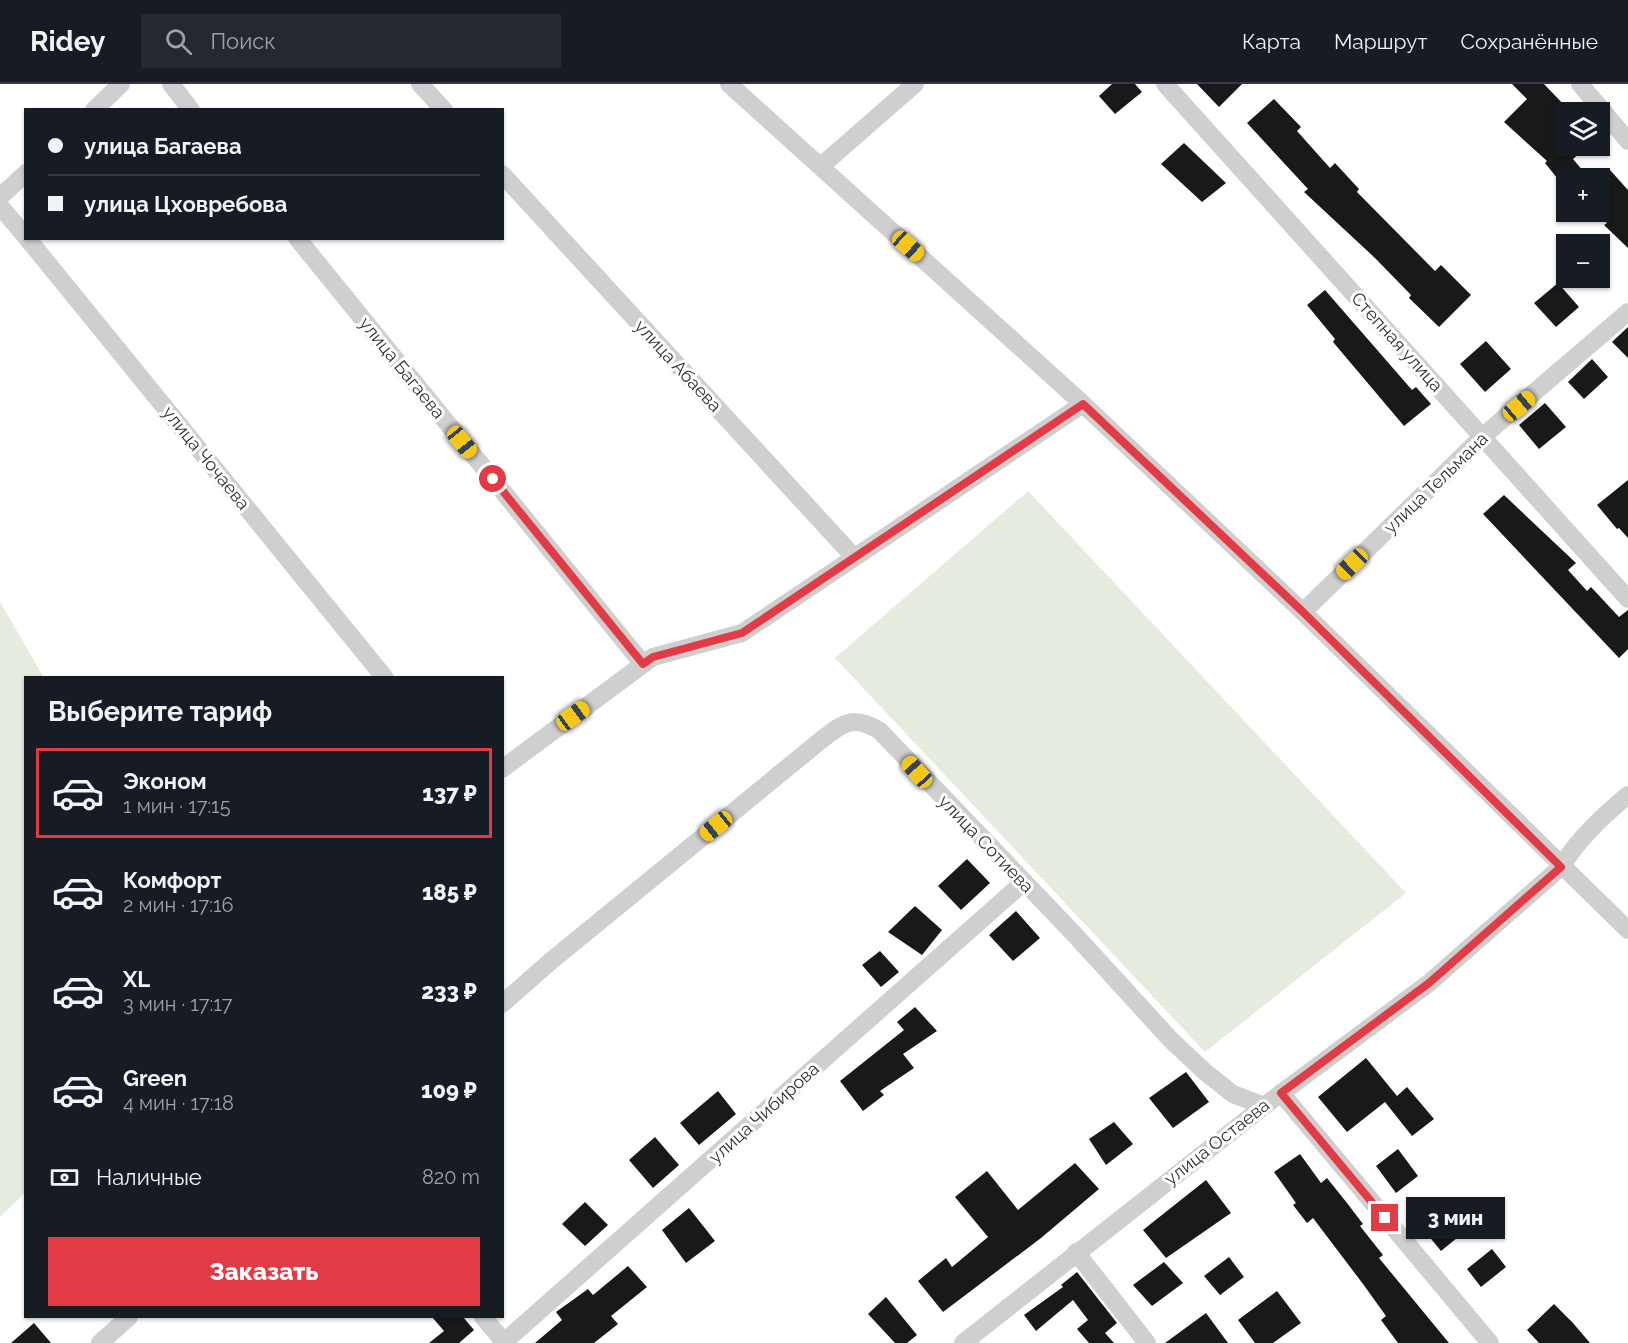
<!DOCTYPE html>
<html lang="ru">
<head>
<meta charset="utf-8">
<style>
  :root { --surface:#171b24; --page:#242831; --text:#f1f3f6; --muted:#9ea1a6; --line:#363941; --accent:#e23b45 }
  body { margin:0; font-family:Raleway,sans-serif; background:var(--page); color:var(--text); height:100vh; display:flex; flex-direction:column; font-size:22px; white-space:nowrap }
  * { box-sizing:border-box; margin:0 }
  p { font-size:20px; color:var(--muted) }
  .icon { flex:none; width:33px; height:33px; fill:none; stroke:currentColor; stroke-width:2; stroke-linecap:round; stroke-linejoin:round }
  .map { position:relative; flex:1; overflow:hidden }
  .sheet { position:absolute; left:24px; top:592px; width:480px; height:642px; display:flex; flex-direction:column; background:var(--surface); border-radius:0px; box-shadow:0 2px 4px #0004 }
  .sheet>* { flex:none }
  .guide { position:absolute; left:24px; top:24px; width:480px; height:132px; border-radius:0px; box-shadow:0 2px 4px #0004; display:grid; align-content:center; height:132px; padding:0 24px; background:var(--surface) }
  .buttons { position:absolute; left:1556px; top:18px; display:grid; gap:12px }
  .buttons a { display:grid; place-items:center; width:54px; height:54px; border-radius:0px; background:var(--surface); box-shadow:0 2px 4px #0004; font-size:30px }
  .end { position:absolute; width:27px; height:27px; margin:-14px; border:8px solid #e23b45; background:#fff; box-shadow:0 0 0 3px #fff }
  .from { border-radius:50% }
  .bubble { position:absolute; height:42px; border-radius:0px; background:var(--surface); box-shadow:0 2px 4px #0004; font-size:20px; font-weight:800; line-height:42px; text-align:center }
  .car { position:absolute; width:18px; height:36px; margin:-18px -9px; border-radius:8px; box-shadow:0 0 4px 2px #0007; background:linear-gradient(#f5c518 24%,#345 0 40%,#f5c518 0 76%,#345 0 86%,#f5c518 0) }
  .guide b { display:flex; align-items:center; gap:21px; height:57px; font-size:22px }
  .guide b+b { border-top:2px solid var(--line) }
  .guide i { width:15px; height:15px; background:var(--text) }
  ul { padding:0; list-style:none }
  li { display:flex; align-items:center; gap:18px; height:90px; margin:0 12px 9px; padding:0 12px; border:3px solid transparent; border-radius:0px }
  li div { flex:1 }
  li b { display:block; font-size:22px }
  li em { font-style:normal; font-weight:800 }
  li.current { border-color:var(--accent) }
  li>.icon { width:54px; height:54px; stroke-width:1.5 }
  h2 { padding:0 24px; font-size:27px; line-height:72px }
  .pay { display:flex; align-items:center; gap:15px; height:66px; padding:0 24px; font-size:22px }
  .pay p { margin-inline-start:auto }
  .primary-button { display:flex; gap:12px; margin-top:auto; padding:12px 24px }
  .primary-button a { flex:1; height:69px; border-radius:0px; background:var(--accent); color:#fff; font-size:24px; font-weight:800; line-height:69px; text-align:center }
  header { display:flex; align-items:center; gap:36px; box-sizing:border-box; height:84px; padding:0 30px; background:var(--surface); border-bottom:2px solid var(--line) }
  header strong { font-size:28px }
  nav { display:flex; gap:33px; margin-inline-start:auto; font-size:21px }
  .search { width:420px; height:54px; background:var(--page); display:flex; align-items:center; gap:15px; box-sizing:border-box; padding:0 21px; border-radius:0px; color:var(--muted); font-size:22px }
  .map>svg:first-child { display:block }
  .green { fill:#e5ebde }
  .building { fill:#191919 }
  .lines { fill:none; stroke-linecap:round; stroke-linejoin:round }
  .minor { stroke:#cfcfcf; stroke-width:18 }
  .route { stroke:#e23b45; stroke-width:8 }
  .labels { text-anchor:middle; stroke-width:6; stroke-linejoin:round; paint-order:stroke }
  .street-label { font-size:18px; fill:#323232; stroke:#fff }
</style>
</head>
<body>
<header>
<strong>Ridey</strong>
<div class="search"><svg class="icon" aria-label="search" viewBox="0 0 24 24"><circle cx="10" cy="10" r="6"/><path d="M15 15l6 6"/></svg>Поиск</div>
<nav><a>Карта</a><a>Маршрут</a><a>Сохранённые</a></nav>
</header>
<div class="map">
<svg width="1628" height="1259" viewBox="0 0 1628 1259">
  <rect width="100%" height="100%" fill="#fff"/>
  <g class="green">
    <polygon points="1028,407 1406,809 1205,968 835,574"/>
    <polygon points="0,518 44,594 26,594 25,1109 0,1133"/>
  </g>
  <g class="building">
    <polygon points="1112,0 1135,0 1142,8 1115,30 1099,12"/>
    <polygon points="1197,0 1242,0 1219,23"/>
    <polygon points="1512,0 1544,0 1566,23 1566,62 1588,62 1573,75 1589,94 1566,94 1566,105 1545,79 1547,77 1504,38 1527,15"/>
    <polygon points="1274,15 1301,43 1297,47 1330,84 1335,79 1359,105 1357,108 1435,187 1441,181 1471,211 1439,243 1409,214 1411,211 1375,174 1304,108 1308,105 1247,39"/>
    <polygon points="1184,59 1226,99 1202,118 1161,80"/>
    <polygon points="1610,86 1628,106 1628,164 1604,141 1607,139 1599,132 1599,95"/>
    <polygon points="1558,199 1579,223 1556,243 1534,219"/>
    <polygon points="1325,206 1412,306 1416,303 1431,320 1404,342 1333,258 1335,255 1307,221"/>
    <polygon points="1628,243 1628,274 1612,258"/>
    <polygon points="1486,257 1511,285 1485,308 1460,280"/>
    <polygon points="1592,275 1608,293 1584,315 1568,298"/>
    <polygon points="1545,319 1566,343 1539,365 1519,341"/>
    <polygon points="1628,396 1628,454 1619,444 1617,445 1597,421"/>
    <polygon points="1504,411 1576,479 1568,486 1587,507 1591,503 1619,533 1628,526 1628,565 1619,574 1483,430"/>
    <polygon points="967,775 990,799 961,826 938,802"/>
    <polygon points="915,822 942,846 922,871 888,848"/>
    <polygon points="1016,827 1040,854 1013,877 989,851"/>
    <polygon points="880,867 899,888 881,903 862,881"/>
    <polygon points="915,923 937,947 903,970 914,984 880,1007 884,1011 863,1027 840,997 904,946 897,938"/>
    <polygon points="1366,974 1397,1012 1407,1003 1434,1035 1412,1052 1385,1018 1347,1048 1318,1013"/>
    <polygon points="1186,988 1209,1018 1173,1044 1149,1014"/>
    <polygon points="718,1007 736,1030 699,1061 680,1039"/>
    <polygon points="1114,1038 1133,1060 1106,1081 1089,1055"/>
    <polygon points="655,1053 679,1081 653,1104 629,1076"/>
    <polygon points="1398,1065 1418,1092 1396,1109 1376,1082"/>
    <polygon points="1300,1070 1321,1099 1327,1094 1347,1119 1363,1140 1360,1142 1383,1171 1379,1174 1449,1259 1398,1259 1381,1236 1386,1232 1363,1200 1313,1134 1307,1139 1293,1121 1296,1119 1274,1088"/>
    <polygon points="1075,1079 1099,1105 1041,1154 943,1228 918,1197 946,1174 952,1183 988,1153 955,1113 987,1087 1018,1126"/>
    <polygon points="1206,1096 1231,1129 1166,1174 1143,1146"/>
    <polygon points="585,1118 608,1141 585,1162 562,1140"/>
    <polygon points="1450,1123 1468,1145 1441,1167 1423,1145"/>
    <polygon points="689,1124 715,1157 686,1179 662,1146"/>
    <polygon points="1492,1165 1506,1183 1481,1203 1467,1185"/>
    <polygon points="1229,1173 1244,1193 1220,1211 1204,1192"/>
    <polygon points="1164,1178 1183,1199 1152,1222 1133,1201"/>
    <polygon points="628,1182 647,1203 611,1232 618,1240 594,1259 535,1259 562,1236 556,1228 588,1205 593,1211"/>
    <polygon points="1077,1188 1117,1239 1105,1249 1114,1259 1089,1259 1077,1245 1088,1236 1073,1216 1036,1247 1024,1231 1063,1203 1061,1201"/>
    <polygon points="1277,1207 1301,1239 1273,1259 1255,1259 1238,1236"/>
    <polygon points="886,1213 917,1251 907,1259 895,1259 868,1230"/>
    <polygon points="1554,1220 1573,1239 1590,1259 1539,1259 1527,1246"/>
    <polygon points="1206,1229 1228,1259 1165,1259"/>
    <polygon points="432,1233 463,1233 474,1246 459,1259 429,1259 444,1247"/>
    <polygon points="34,1239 51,1259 11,1259"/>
  </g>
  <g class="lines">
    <g class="minor">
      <polyline points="171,0 191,26"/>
      <polyline points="420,0 444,26"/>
      <polyline points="729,0 1083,320 1303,528 1628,846"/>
      <polyline points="1165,0 1628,515"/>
      <polyline points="1580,0 1628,57"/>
      <polyline points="94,26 121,0"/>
      <polyline points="821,82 915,0"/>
      <polyline points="502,90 854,473"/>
      <polyline points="0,113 26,89"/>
      <polyline points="0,122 26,153"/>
      <polyline points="27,154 385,594"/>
      <polyline points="297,154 643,580"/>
      <polyline points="1303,528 1482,353 1628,228"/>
      <polyline points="502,685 653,573 742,549 1083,320"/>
      <path d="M502,920l49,-43 269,-220c23,-18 33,-27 60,-10l195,204 95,104 35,33 28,22 31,12"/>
      <polyline points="1281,1009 1490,1259"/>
      <polyline points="1076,1168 1147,1259"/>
      <polyline points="483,1233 505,1259"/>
      <polyline points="100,1259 129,1233"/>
      <polyline points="503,1259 1024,798"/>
      <path d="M963,1259l301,-237 165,-123 132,-116c17,-28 42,-51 67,-72"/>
    </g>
  </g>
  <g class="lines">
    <polyline class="route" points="493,395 643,580 653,573 742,549 1083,320 1303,528 1561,783 1429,899 1281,1009 1385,1134"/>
  </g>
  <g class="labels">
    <g class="street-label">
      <text transform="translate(1397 258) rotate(48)" y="6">Степная улица</text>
      <text transform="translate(678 282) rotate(47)" y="6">улица Абаева</text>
      <text transform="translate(402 284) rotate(51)" y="6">улица Багаева</text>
      <text transform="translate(206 374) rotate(51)" y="6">улица Чочаева</text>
      <text transform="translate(1436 399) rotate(-44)" y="6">улица Тельмана</text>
      <text transform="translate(986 760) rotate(46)" y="6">улица Сотиева</text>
      <text transform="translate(764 1029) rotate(-42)" y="6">улица Чибирова</text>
      <text transform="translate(1217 1058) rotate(-38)" y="6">улица Остаева</text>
    </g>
  </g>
</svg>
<div class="buttons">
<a><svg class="icon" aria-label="layers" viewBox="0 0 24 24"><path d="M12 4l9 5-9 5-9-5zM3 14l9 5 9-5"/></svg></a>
<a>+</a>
<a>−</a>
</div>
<i class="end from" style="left:493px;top:395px"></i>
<i class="end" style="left:1385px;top:1134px"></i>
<div class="bubble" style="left:1406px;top:1113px;width:99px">3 мин</div>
<i class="car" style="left:908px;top:162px;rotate:132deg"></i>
<i class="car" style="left:1519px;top:322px;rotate:50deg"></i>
<i class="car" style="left:462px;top:358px;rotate:141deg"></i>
<i class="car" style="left:1352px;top:480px;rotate:226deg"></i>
<i class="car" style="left:573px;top:632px;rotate:54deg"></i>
<i class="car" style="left:917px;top:688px;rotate:318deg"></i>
<i class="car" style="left:716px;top:742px;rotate:231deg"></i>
<div class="guide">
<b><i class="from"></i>улица Багаева</b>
<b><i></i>улица Цховребова</b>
</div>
<section class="sheet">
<h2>Выберите тариф</h2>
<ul>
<li class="current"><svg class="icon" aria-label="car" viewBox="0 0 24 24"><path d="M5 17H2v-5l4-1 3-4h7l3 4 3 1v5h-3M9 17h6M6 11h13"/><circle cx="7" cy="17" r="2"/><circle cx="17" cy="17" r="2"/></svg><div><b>Эконом</b><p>1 мин · 17:15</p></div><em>137 ₽</em></li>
<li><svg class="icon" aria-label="car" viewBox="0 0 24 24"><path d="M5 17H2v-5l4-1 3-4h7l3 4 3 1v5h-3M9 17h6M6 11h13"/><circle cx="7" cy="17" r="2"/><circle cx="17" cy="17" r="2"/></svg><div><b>Комфорт</b><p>2 мин · 17:16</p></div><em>185 ₽</em></li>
<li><svg class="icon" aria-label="car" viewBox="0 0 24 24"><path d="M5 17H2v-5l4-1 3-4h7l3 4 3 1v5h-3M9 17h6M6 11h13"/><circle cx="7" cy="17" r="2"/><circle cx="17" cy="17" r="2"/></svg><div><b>XL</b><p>3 мин · 17:17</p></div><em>233 ₽</em></li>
<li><svg class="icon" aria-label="car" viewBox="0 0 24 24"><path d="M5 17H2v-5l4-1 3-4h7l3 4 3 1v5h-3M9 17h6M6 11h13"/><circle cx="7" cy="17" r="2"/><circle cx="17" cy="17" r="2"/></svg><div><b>Green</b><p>4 мин · 17:18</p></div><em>109 ₽</em></li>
</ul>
<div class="pay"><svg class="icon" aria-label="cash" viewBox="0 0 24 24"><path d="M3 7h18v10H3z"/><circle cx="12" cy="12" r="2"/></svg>Наличные<p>820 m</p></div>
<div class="primary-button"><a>Заказать</a></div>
</section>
</div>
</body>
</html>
